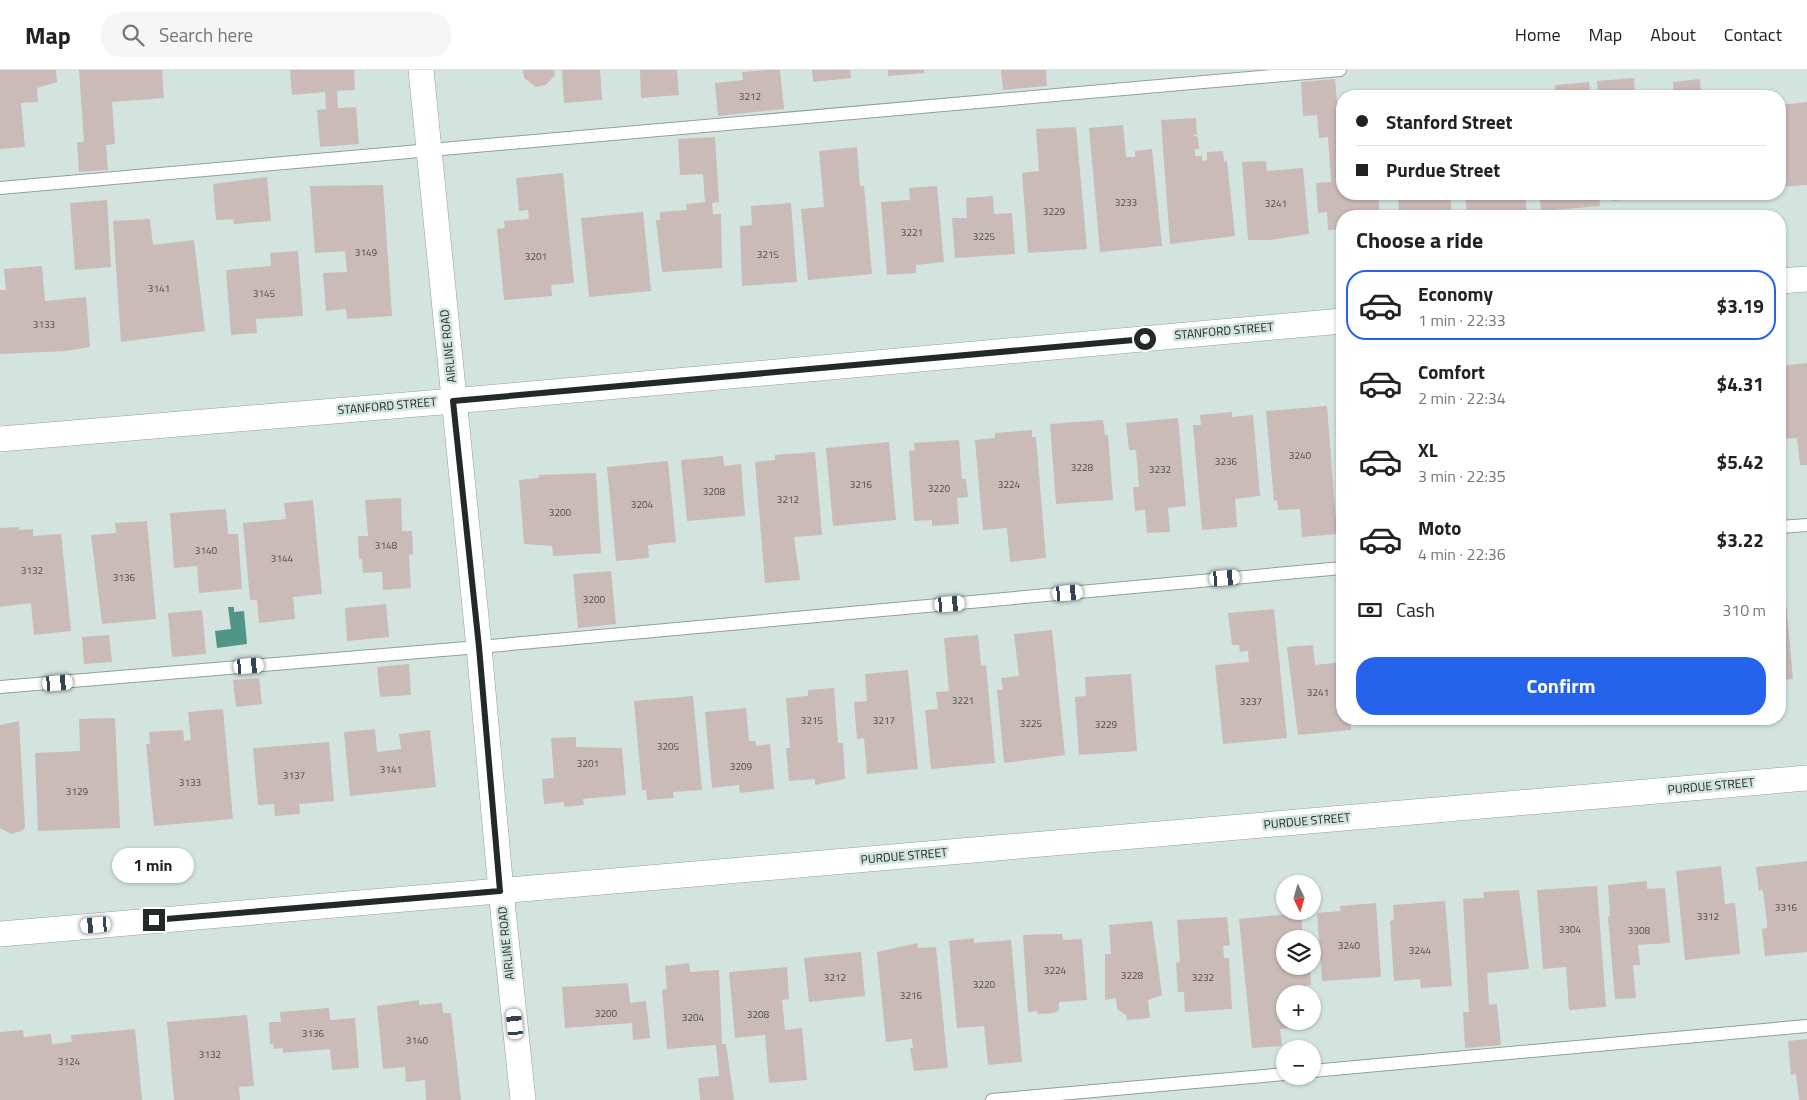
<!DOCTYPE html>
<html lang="en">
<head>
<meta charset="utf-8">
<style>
  :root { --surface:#fff; --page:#f6f6f6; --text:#222; --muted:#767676; --line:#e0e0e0; --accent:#2563eb }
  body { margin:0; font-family:"Titillium Web",sans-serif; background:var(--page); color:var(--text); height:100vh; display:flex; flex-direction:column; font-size:19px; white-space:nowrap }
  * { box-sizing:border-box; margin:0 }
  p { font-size:16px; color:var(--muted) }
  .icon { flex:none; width:28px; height:28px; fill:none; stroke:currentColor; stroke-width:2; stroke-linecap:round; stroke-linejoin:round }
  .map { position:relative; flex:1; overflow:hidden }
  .details { position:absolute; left:1336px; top:140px; width:450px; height:515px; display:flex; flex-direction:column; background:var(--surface); border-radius:20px; box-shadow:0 1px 4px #0004 }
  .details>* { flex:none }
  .hud { position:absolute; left:1336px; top:20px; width:450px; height:110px; border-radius:20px; box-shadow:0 1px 4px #0004; display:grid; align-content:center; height:110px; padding:0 20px; background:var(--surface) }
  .needle { width:32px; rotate:175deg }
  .tools { position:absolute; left:1276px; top:805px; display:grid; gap:10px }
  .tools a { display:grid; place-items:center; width:45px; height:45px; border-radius:50%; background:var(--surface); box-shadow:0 1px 4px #0004; font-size:25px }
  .end { position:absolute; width:22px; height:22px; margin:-11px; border:6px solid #222927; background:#fff; box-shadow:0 0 0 2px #fff }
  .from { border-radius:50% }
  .bubble { position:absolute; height:35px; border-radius:18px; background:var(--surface); box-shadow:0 1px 4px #0004; font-size:16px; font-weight:700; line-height:35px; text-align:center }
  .car { position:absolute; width:15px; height:30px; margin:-15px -8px; border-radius:6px; box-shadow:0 0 4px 1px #0007; background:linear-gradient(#fff 24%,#345 0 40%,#fff 0 76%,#345 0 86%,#fff 0) }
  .hud b { display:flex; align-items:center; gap:18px; height:48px; font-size:19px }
  .hud b+b { border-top:1px solid var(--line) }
  .hud i { width:12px; height:12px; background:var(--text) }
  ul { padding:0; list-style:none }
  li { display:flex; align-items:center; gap:15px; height:70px; margin:0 10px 8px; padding:0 10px; border:2px solid transparent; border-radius:20px }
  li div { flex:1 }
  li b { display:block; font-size:19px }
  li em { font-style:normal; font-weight:700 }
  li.active { border-color:var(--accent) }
  li>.icon { width:45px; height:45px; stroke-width:1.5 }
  h2 { padding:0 20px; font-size:22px; line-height:60px }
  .pay { display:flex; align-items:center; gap:12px; height:55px; padding:0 20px; font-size:19px }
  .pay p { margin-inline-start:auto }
  .cta { display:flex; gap:10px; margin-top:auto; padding:10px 20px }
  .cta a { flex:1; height:58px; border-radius:20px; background:var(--accent); color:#fff; font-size:20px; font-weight:700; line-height:58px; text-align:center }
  header { display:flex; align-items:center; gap:30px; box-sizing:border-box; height:70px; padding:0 25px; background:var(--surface); border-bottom:1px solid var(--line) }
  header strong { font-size:24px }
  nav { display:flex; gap:28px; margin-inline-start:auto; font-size:18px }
  .search { width:350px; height:45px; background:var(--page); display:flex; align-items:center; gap:12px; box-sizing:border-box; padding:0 18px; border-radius:20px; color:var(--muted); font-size:19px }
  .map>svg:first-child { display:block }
  .water { fill:#519586 }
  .building { fill:#cabab8 }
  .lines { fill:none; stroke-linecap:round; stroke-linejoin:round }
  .lane-casing { stroke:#90a09c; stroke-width:14 }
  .street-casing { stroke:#90a09c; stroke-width:26 }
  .lane { stroke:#fff; stroke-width:12 }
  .street { stroke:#fff; stroke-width:25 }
  .route { stroke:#222927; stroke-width:6 }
  .labels { text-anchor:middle; stroke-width:5; stroke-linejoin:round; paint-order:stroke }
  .number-label { font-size:10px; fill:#4c4d4b }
  .street-label { font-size:12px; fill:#222927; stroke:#d3e4df }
</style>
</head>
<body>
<header>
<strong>Map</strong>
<div class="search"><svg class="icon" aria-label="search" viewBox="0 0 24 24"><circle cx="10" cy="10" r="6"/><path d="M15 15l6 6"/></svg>Search here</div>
<nav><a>Home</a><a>Map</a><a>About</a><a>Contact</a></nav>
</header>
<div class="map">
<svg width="1807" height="1030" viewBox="0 0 1807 1030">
  <rect width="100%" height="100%" fill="#d3e4df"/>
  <polygon class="water" points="228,537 234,537 234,542 244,541 247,574 217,578 215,561 231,559"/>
  <g class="building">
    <polygon points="0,0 56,0 57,12 37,18 38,32 21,33 25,77 0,79"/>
    <polygon points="79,0 162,0 164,28 112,32 115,74 106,75 108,100 79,102 77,72 84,72"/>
    <polygon points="290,0 354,0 355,20 337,21 338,38 356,37 359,74 320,77 317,40 326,39 325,22 292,25"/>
    <polygon points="523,0 554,0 555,5 546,15 536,17 524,8"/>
    <polygon points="562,0 600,0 602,30 564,33"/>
    <polygon points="640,0 677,0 679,25 641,28"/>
    <polygon points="766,0 780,0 784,39 718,46 715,13 743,10 742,2"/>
    <polygon points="812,0 850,0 851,8 813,12"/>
    <polygon points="888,0 924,0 925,3 888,6"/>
    <polygon points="1001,0 1046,0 1047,16 1003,20"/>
    <polygon points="1634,8 1635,26 1599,26 1597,11"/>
    <polygon points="1335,9 1337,33 1342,33 1342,124 1378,124 1380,146 1342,146 1342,159 1328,160 1327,142 1318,143 1316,113 1331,112 1328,67 1319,68 1317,45 1303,46 1301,12"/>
    <polygon points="1700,9 1701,26 1674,26 1673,12"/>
    <polygon points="1589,12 1591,26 1556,26 1555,15"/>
    <polygon points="1807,32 1807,115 1780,117 1780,35"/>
    <polygon points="1196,48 1197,65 1192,65 1198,67 1199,79 1195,79 1195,86 1202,86 1202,91 1207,90 1207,82 1223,81 1224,92 1227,91 1235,166 1170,174 1161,50"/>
    <polygon points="1123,55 1126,87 1135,87 1135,81 1152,79 1162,176 1100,182 1089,58"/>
    <polygon points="1076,57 1087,179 1028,183 1022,103 1039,101 1036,59"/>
    <polygon points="715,67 719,132 712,133 713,144 721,144 722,198 662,202 656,150 660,150 660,142 687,140 686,134 705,132 703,104 680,105 678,69"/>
    <polygon points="857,77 860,116 864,116 872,204 808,210 801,139 824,137 819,81"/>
    <polygon points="1266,91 1267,101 1303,98 1309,164 1270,170 1248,170 1242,92"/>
    <polygon points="563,103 574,213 551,215 552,226 504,230 497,159 505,158 504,151 529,149 528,140 519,141 516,108"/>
    <polygon points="267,107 271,151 234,154 233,149 216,150 213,114"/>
    <polygon points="383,115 392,246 347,249 346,239 326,241 323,203 347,202 345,181 315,183 310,116"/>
    <polygon points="937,116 944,192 916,195 916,203 887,205 881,132 910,130 909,118"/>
    <polygon points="1398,124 1450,124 1452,146 1399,146"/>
    <polygon points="1465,124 1525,124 1527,143 1467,146"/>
    <polygon points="1539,124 1599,124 1600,136 1541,141"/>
    <polygon points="1612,124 1671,124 1671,126 1612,131"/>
    <polygon points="993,126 994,144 1012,143 1015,184 955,188 952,148 967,148 966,128"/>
    <polygon points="107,130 111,197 75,200 70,133"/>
    <polygon points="791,133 797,212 742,216 740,156 752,155 751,136"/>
    <polygon points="643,142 651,221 589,227 581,148"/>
    <polygon points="150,149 153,175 194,170 205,261 121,272 113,151"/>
    <polygon points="298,181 303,246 256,249 257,263 231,265 226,200 271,196 270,183"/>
    <polygon points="42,196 45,231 86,227 90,277 66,281 0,284 0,220 6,220 4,199"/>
    <polygon points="1807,293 1807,395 1800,395 1797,368 1783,369 1780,334 1780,296"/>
    <polygon points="1327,336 1337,464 1302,467 1300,439 1278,440 1277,430 1274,431 1266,341"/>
    <polygon points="1232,342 1232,347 1253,345 1260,426 1235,429 1237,457 1202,460 1193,355 1201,355 1200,345"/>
    <polygon points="1178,348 1186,436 1168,438 1170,462 1147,463 1145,440 1135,441 1133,417 1139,417 1136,380 1129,380 1126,353"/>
    <polygon points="1103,350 1105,365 1108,365 1113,430 1056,434 1050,354"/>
    <polygon points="1032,360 1032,367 1036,367 1046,488 1010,492 1007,458 983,460 975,370 995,368 995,363"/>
    <polygon points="959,370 962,409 966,409 968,427 957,428 959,454 932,456 932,450 914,451 909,381 915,380 914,373"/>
    <polygon points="889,372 896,450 833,456 826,378"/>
    <polygon points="815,382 822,465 794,467 800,510 765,513 755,392 775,390 775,385"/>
    <polygon points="723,386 724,396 741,394 745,446 687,451 681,390"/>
    <polygon points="668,391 676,472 648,475 649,488 616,491 607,397"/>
    <polygon points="596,403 601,483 553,486 552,476 524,474 519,410 539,408 539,405"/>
    <polygon points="401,428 402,461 412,461 413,484 409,485 411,518 383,520 382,502 363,503 362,489 359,489 358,466 368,466 365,430"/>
    <polygon points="313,430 322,524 293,527 295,549 259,553 257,530 250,530 243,453 286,449 284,433"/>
    <polygon points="226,439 228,464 238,464 242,519 199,523 197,496 174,498 170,443"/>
    <polygon points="147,451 156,549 102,554 91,465 116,463 115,453"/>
    <polygon points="19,457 19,460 33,459 33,466 61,464 71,561 34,565 31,533 0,537 0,458"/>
    <polygon points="611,501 616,554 578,558 573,504"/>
    <polygon points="1786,532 1793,609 1780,610 1780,533"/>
    <polygon points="386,534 389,567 347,571 345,538"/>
    <polygon points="1274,539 1287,668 1223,674 1215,595 1249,592 1248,581 1240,582 1239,575 1232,575 1228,543"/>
    <polygon points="202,540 206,584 172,587 168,543"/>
    <polygon points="1052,560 1065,685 1004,693 997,620 1003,620 1001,608 1019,606 1014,564"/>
    <polygon points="109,565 112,592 84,594 82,567"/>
    <polygon points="978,565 981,596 986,595 995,693 931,699 925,640 938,639 936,622 949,621 944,568"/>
    <polygon points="1313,575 1315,595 1342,592 1342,649 1350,649 1351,660 1298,665 1287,577"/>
    <polygon points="409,594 411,625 380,627 377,597"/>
    <polygon points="908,600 918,699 867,704 864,668 857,669 854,632 867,631 865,604"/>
    <polygon points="1131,604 1137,681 1079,685 1075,627 1086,626 1085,607"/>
    <polygon points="259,608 262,634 236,637 233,610"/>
    <polygon points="834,618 838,673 843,673 845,709 815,715 815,709 789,711 786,678 790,678 786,628 808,626 808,620"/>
    <polygon points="693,626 702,720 673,722 674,728 647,730 646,720 642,720 634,631"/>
    <polygon points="746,638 749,671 755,671 756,676 770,674 774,719 740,723 739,715 712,718 705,642"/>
    <polygon points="223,639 233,749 154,756 146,674 150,674 149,662 183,660 184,671 191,670 188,642"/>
    <polygon points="115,648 120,758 38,761 35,683 80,681 79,649"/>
    <polygon points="1394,649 1427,649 1427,653 1395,655"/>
    <polygon points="19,651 25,757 22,761 11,764 0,758 0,655"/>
    <polygon points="375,659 377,682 401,679 399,664 430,660 436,717 350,726 344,662"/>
    <polygon points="576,667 576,677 622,678 626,725 583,729 584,735 564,737 564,732 544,734 542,709 554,708 551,668"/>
    <polygon points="329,672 334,731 299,734 300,744 275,746 274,734 258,735 253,678"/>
    <polygon points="1807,791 1807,882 1765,886 1762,859 1767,858 1767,853 1763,820 1759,821 1756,797"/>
    <polygon points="1721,796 1725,834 1735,833 1740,884 1685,890 1676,801"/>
    <polygon points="1647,811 1647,819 1665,818 1670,873 1638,875 1640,895 1633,895 1636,928 1615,929 1608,847 1610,846 1608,815"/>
    <polygon points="1597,816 1606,937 1569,940 1566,897 1543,899 1537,820"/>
    <polygon points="1519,820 1529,899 1487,903 1489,935 1497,934 1501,975 1465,978 1463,942 1469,942 1463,829 1484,828 1483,822"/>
    <polygon points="1445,831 1452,916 1421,918 1420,909 1394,911 1390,851 1394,850 1393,835"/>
    <polygon points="1376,833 1381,907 1322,911 1317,843 1341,841 1340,836"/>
    <polygon points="1301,843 1303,869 1285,869 1285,896 1310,896 1311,915 1304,916 1305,924 1285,924 1285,951 1307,951 1308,957 1280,959 1282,976 1252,978 1239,849"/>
    <polygon points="1227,847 1230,875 1223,876 1224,888 1229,888 1232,939 1185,942 1184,922 1178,922 1176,893 1180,892 1177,850"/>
    <polygon points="1152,851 1162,925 1148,930 1150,948 1127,950 1126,945 1117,939 1116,928 1105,930 1105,884 1111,884 1109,855"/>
    <polygon points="1062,864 1063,870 1082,869 1087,930 1059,932 1059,940 1054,943 1038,944 1037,941 1028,942 1023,865"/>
    <polygon points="974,868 974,873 1011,870 1022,992 988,995 984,956 957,958 949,871"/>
    <polygon points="917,873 918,878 936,877 948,998 914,1001 910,978 913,978 912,969 886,972 877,882"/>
    <polygon points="861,882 865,926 809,932 804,888"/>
    <polygon points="689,893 690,902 719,900 722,974 726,974 734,1030 700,1030 698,1008 719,1006 716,975 667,979 662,920 667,919 665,896"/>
    <polygon points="787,897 789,929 782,930 785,960 802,958 807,1010 769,1013 765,965 735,968 729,902"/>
    <polygon points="628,913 630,933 646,931 650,968 633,970 632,953 565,958 562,917"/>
    <polygon points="419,930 419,935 442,933 443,943 451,943 461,1030 426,1030 425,1010 406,1012 405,997 383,999 377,936"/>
    <polygon points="329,938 330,950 355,948 359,998 332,1000 330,979 283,983 283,978 274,979 273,974 270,974 269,952 281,952 280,942"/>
    <polygon points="247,945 254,1016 239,1017 240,1030 174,1030 167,952"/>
    <polygon points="135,959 142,1030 0,1030 0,962 23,960 24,967 51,964 52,974 72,972 71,965"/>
    <polygon points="1807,969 1807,1030 1799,1030 1796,1004 1791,1005 1788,971"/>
  </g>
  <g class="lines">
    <defs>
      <g id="lane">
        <polyline points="0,118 1340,0"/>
        <polyline points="1780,457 1807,455"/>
        <polyline points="0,617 479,577 1342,498"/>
        <polyline points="1312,1001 1807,956"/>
        <polyline points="992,1030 1285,1004"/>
      </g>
      <g id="street">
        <polyline points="421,0 479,577 501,821 523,1030"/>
        <polyline points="1780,211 1807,209"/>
        <polyline points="0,369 453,331 1342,251"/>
        <polyline points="0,864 1807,708"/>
      </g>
    </defs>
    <use href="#lane" class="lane-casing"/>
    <use href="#street" class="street-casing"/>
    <use href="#lane" class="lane"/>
    <use href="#street" class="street"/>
  </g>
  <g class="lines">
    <polyline class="route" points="154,850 500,821 479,577 453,331 1145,269"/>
  </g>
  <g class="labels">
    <g class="number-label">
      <text x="750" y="30">3212</text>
      <text x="1126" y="136">3233</text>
      <text x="1276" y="137">3241</text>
      <text x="1054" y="145">3229</text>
      <text x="912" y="166">3221</text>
      <text x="984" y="170">3225</text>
      <text x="366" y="186">3149</text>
      <text x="768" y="188">3215</text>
      <text x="536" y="190">3201</text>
      <text x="159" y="222">3141</text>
      <text x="264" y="227">3145</text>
      <text x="44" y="258">3133</text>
      <text x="1300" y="389">3240</text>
      <text x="1226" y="395">3236</text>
      <text x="1082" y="401">3228</text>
      <text x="1160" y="403">3232</text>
      <text x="861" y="418">3216</text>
      <text x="1009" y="418">3224</text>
      <text x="939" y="422">3220</text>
      <text x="714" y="425">3208</text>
      <text x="788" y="433">3212</text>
      <text x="642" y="438">3204</text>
      <text x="560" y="446">3200</text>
      <text x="386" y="479">3148</text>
      <text x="206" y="484">3140</text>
      <text x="282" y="492">3144</text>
      <text x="32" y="504">3132</text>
      <text x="124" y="511">3136</text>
      <text x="594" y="533">3200</text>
      <text x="1318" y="626">3241</text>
      <text x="963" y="634">3221</text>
      <text x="1251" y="635">3237</text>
      <text x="812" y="654">3215</text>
      <text x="884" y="654">3217</text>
      <text x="1031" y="657">3225</text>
      <text x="1106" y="658">3229</text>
      <text x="668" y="680">3205</text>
      <text x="588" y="697">3201</text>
      <text x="741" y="700">3209</text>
      <text x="391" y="703">3141</text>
      <text x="294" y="709">3137</text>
      <text x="190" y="716">3133</text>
      <text x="77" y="725">3129</text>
      <text x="1786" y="841">3316</text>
      <text x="1708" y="850">3312</text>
      <text x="1570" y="863">3304</text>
      <text x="1639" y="864">3308</text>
      <text x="1349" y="879">3240</text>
      <text x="1420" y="884">3244</text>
      <text x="1055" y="904">3224</text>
      <text x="1132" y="909">3228</text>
      <text x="835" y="911">3212</text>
      <text x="1203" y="911">3232</text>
      <text x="984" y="918">3220</text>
      <text x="911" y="929">3216</text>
      <text x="606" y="947">3200</text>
      <text x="758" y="948">3208</text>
      <text x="693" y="951">3204</text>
      <text x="313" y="967">3136</text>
      <text x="417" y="974">3140</text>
      <text x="210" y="988">3132</text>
      <text x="69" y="995">3124</text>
    </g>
    <g class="street-label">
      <text transform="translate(1224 261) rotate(-5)" y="4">STANFORD STREET</text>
      <text transform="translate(448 276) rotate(-96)" y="4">AIRLINE ROAD</text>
      <text transform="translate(387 336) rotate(-5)" y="4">STANFORD STREET</text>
      <text transform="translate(1711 716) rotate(-5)" y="4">PURDUE STREET</text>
      <text transform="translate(1307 751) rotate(-5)" y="4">PURDUE STREET</text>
      <text transform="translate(904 786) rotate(-5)" y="4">PURDUE STREET</text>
      <text transform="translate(506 873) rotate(-96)" y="4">AIRLINE ROAD</text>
    </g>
  </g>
</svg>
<div class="tools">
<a><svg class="needle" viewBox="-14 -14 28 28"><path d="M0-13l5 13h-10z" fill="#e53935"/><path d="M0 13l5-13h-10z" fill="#767676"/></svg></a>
<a><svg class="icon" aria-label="layers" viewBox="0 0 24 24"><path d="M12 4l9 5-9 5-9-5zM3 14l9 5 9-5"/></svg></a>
<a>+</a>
<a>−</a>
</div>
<i class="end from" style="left:1145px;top:269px"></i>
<i class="end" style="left:154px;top:850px"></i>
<div class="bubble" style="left:112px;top:778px;width:82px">1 min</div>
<i class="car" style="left:1225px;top:508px;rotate:85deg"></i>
<i class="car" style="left:1068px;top:523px;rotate:85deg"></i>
<i class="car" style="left:950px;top:534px;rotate:85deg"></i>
<i class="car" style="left:249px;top:596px;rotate:85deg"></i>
<i class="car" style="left:58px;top:613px;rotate:85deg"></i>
<i class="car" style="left:96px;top:855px;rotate:265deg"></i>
<i class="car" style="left:515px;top:954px;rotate:354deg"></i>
<div class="hud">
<b><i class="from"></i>Stanford Street</b>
<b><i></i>Purdue Street</b>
</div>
<section class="details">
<h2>Choose a ride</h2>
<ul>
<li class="active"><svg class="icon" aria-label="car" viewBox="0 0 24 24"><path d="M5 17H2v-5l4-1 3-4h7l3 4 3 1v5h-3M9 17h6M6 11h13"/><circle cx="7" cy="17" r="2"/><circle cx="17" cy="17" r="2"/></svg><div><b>Economy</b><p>1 min · 22:33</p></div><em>$3.19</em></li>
<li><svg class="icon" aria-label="car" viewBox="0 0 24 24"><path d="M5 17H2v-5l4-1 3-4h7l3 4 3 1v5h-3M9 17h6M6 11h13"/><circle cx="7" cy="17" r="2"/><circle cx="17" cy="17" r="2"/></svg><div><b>Comfort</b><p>2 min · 22:34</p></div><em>$4.31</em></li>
<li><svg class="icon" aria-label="car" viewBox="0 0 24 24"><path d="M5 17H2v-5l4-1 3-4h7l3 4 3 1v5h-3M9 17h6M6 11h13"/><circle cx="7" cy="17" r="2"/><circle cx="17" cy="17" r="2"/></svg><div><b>XL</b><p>3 min · 22:35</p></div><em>$5.42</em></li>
<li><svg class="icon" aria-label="car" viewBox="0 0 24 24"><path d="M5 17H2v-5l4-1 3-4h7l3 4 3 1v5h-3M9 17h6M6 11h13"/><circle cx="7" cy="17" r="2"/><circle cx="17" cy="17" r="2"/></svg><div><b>Moto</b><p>4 min · 22:36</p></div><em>$3.22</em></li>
</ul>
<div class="pay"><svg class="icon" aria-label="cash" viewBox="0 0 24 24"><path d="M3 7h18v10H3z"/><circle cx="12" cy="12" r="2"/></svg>Cash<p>310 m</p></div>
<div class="cta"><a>Confirm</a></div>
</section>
</div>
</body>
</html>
